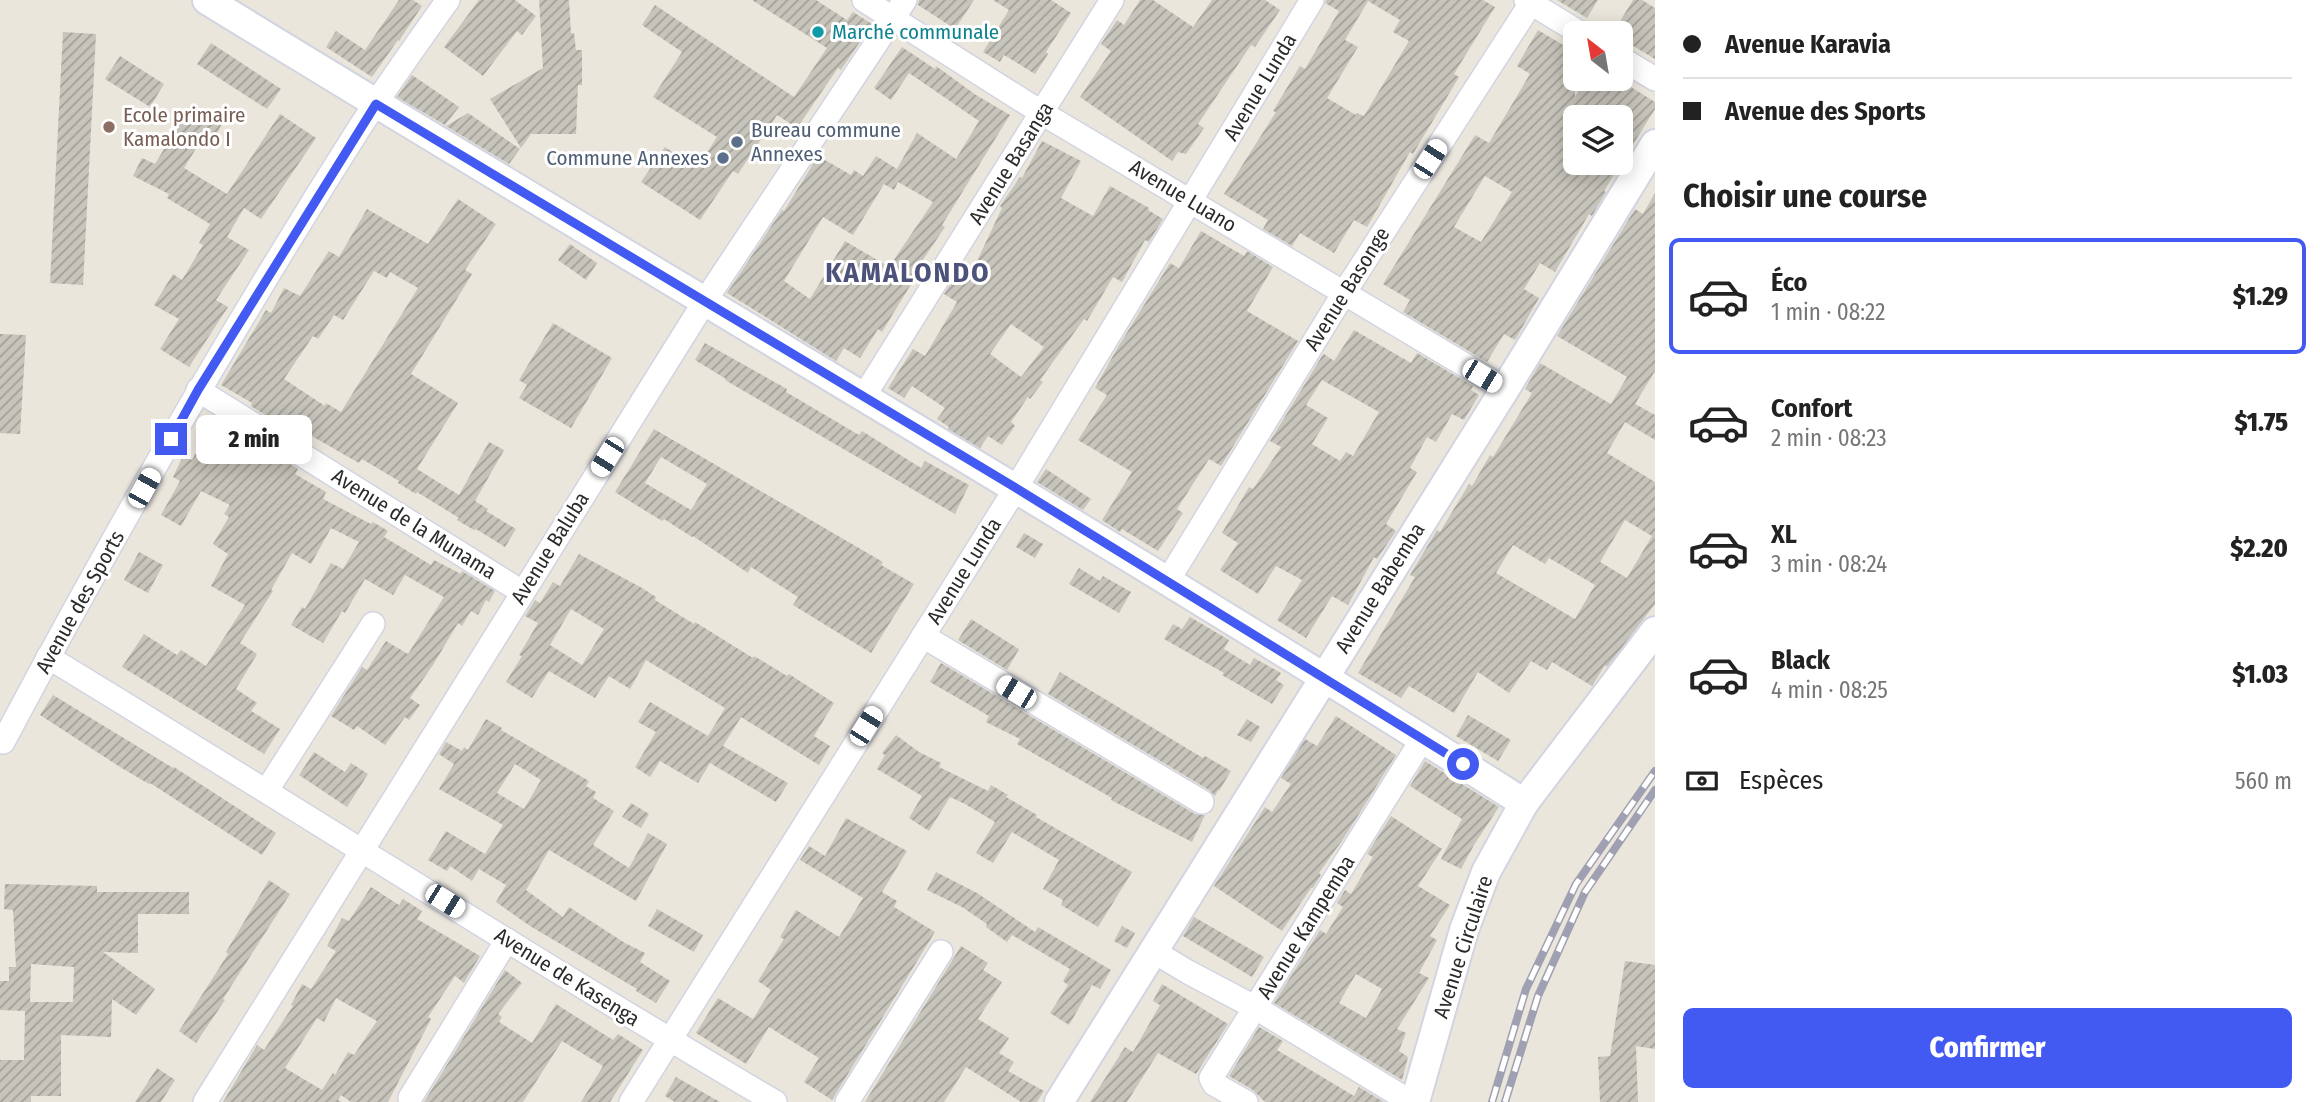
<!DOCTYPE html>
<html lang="fr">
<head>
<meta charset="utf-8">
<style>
  :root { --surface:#fff; --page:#f2f2f2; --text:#222; --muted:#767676; --line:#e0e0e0; --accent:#435af2 }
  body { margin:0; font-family:"Fira Sans Condensed",sans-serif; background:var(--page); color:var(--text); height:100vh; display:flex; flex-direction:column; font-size:26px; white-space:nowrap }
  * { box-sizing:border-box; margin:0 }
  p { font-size:23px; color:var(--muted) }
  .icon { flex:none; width:38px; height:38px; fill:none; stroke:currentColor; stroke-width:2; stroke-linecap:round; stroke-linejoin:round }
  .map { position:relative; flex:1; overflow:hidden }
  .drawer { display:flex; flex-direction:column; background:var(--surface); width:665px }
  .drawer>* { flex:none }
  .hud { display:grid; align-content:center; height:154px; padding:0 28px; background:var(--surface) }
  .needle { width:46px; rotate:329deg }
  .controls { position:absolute; left:1563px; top:21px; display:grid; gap:14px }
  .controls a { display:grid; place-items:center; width:70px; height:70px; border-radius:10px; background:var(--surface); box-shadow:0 4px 18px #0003; font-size:35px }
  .end { position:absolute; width:32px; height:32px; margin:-16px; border:9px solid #435af2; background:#fff; box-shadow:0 0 0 4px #fff }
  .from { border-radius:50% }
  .bubble { position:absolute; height:49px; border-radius:10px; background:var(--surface); box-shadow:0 4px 18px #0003; font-size:23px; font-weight:800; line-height:49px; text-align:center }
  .car { position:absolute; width:21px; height:42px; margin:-21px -10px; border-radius:9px; box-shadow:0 0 5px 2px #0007; background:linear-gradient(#fff 24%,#345 0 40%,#fff 0 76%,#345 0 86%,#fff 0) }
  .hud b { display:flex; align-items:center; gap:24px; height:66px; font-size:26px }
  .hud b+b { border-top:2px solid var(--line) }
  .hud i { width:18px; height:18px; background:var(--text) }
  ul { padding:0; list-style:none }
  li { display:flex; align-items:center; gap:21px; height:116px; margin:0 14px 10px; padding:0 14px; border:4px solid transparent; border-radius:10px }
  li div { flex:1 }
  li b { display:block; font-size:26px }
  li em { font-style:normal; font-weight:800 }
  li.active { border-color:var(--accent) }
  li>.icon { width:63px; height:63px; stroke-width:1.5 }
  h2 { padding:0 28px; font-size:32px; line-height:84px }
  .pay { display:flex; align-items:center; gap:18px; height:77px; padding:0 28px; font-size:26px }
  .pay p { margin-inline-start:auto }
  .primary-button { display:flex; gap:14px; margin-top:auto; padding:14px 28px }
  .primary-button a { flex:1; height:80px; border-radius:10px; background:var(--accent); color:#fff; font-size:28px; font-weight:800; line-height:80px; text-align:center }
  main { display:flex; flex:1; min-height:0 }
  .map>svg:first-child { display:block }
  .building { fill:url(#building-hatch); fill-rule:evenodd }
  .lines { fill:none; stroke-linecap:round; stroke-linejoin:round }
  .minor-casing { stroke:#d2d4e2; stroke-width:26 }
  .tertiary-casing { stroke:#d2d4e2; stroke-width:32 }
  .minor { stroke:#fff; stroke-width:23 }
  .tertiary { stroke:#fff; stroke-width:28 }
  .rail-casing { stroke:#9fa1b3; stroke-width:8 }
  .rail { stroke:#fff; stroke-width:5; stroke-dasharray:16; stroke-linecap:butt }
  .route { stroke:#435af2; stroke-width:9 }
  .culture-dot { fill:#0f9aa8; stroke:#fff; stroke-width:2.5 }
  .education-dot { fill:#8d6e63; stroke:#fff; stroke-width:2.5 }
  .service-dot { fill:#5c6f8a; stroke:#fff; stroke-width:2.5 }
  .labels { text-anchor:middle; stroke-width:6; stroke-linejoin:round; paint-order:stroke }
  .culture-label { font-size:21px; fill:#0d838f; stroke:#fff; text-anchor:start }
  .street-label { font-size:21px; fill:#2a2a2a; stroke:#fff }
  .education-label { font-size:21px; fill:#785e54; stroke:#fff; text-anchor:start }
  .service-label { font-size:21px; fill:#4e5e75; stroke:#fff; text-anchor:start }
  .district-label { font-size:28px; font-weight:bold; letter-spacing:2px; fill:#4c5279; stroke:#fff }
</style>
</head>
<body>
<main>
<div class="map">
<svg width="1655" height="1102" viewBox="0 0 1655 1102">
  <defs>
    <pattern id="building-hatch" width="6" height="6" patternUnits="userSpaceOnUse" patternTransform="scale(1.75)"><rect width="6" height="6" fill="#c7c4bb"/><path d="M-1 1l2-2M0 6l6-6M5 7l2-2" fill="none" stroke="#a29f98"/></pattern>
  </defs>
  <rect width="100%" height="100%" fill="#ebe6dc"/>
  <g class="building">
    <polygon points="399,0 413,0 422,6 399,41 398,40 372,77 326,47 336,31 365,50"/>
    <polygon points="479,0 515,0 536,16 522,35 517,31 483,76 444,47"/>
    <polygon points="539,0 569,0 571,33 574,33 576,50 582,50 582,85 578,85 576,134 531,134 521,148 490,99 543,68"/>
    <polygon points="752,0 816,0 847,20 853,12 872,24 841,70 838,68 797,128 777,115 738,174 733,171 700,220 641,182 665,147 697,168 717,137 653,97 682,52 642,25 655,5 794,97 827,48"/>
    <polygon points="919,0 974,0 955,29 918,5"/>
    <polygon points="993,0 1051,0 1071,13 1046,52 1048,54 1035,74 1004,55 1000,62 983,52 1009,10"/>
    <polygon points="1140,0 1153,0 1193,27 1212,0 1265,0 1280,10 1255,47 1251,45 1198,124 1204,128 1186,154 1178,152 1172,161 1080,97 1111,51 1101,44 1117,20 1124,25"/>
    <path d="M1326,0h157l12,7 -41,67 5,3 -46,77 -3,-2 -43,75 -13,-7 -20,33 -34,-20 -8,13 -29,-17 5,-9 -44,-26 52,-82 -3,-1 27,-45 5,3 34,-58 -14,-8zM1368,1l32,19 -7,12 16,9 -45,75 -7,-3 -1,2 -29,-17 31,-51 -13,-7z"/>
    <polygon points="1557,0 1598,0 1587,18"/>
    <polygon points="1633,0 1642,0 1655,8 1655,59 1620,38 1620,33 1613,33"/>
    <path d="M1538,30l37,22v45l11,-18h16l20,12 4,-7 29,18v7l-51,82 2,1 -14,24 -3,-2 -34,58 -15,-9 -16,26 15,9 -24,42 -11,-6 -17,28 -84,-50 7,-12 -27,-16 92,-149 14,8 41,-69 -13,-8zM1575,117h45v46h-45zM1485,176l27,16 -31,50 -27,-15z"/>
    <polygon points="63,32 96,34 83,285 50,283"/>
    <polygon points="211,43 281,89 267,109 197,64"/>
    <path d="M902,47l33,22 1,-3 40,29 34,20 -68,110 3,2 -35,52 3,2 -31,51 -4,-3 -18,29 -16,-10 -8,13 -109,-68 55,-83 2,1 34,-55 33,19 3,-5 9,6 13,-20 21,13 20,-36 39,26 23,-38 -70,-48 -18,27 -17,-12zM898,182l35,20 -44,65 -44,-26 -35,58 -26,-18 39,-64 30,18 31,-51 10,6z"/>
    <polygon points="120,56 164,84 150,107 105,79"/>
    <polygon points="412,75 459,107 445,125 397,97"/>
    <polygon points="191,105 223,122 214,139 205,134 184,168 227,194 280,114 316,138 261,219 244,208 227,237 249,250 216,300 228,307 189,367 160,349 179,319 154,305 173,274 182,280 203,245 199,243 210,224 167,198 169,194 133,176 142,158 155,164"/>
    <polygon points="468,113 520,149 509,164 446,126"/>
    <path d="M1042,141l39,20 -20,37 32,18 17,-30 39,22 -1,2 15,9 -14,23 -4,-2 -23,42 -9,-5 -26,44 -3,-2 -44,61 3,2 -13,17 -2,-2 -17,25 4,4 -13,19 -14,-9 -8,12 -32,-19 1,-2 -12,-8 8,-11 -33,-22 -8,12 -16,-10 25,-39 12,7 32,-54 -13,-8 15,-23 10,7 33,-70 -2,-2 20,-29 2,1zM1011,324l33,23 -23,30 -31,-23z"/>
    <path d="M1655,193v178l-20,33 20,11v25l-30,-18 -18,31 48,29v122l-48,63 -2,-2 -13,21 -40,-24 -5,8 -16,-9 -22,32 -31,-21 -24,41 -45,-27 -8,12 -43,-25 57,-96 -5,-2 27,-45 3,2 29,-48 3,2 18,-31 3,2 39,-64 -7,-4 15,-26 71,41 16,-27 -70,-41 78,-127 8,5zM1625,520l27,16 -25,42 -27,-16zM1513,545l32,19 4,-6 46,27 -20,34 -79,-46z"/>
    <path d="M458,199l38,25 -31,46 7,4 -61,100 47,29 -41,66 42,26 30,-53 15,8 -29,51 13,8 -2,2 30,18 -11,18 -29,-18 -2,1 -17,-10 2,-2 -42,-26 -1,2 -18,-11 1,-2 -37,-22 -3,4 -56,-32 -2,3 -24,-15 -2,2 -24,-15 1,-3 -31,-18 45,-75 5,3 13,-25 16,8 29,-45 10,6 28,-48 61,35zM374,271l13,7 3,-6 28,16 -77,124 -15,-9 -1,3 -41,-27 29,-43 5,3 16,-24 9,5z"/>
    <polygon points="1201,231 1244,256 1247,251 1273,267 1247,311 1298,341 1221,466 1209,459 1177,509 1183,513 1158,551 1122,529 1120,532 1102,520 1132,472 1078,440 1107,395 1095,388 1118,347 1170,263 1179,268"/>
    <polygon points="570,244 597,263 586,280 558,260"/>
    <polygon points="553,323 612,358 571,428 519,398 527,385 519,380"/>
    <path d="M1354,330l57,33 6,-10 56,33 -2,4 8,5 -15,25 -12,-6 -16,28 -9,-5 -17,31 7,4 -31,52 10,7 -19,28 -3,-2 -26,48 -16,-9 -26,42 -29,-18 25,-40 -26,-14 -18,28 -38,-24 18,-27 -16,-10 27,-46 4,2 28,-42 -11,-6 52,-85 2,-2 10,7zM1322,380l57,32 -26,44 -7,-4 -6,9 -28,-17 16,-26 -22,-13z"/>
    <polygon points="0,334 26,335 20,434 0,433"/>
    <polygon points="705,343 787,389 786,392 859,435 862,431 921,468 925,461 969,485 955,514 725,380 726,379 695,360"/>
    <polygon points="209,429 272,464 276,456 289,463 298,469 295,474 326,492 323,499 371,524 373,522 388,531 384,537 431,565 434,560 461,574 462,571 495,591 489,602 486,600 478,615 471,611 462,626 458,623 433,665 410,698 420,705 409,720 405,717 385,745 357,726 354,730 331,716 362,667 367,670 386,641 408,654 444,597 405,575 393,595 365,579 345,613 342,611 323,643 291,625 302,607 305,609 331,563 343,569 359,542 331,528 311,564 292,553 271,590 273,591 240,643 257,654 236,689 257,703 251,711 280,729 264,754 122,667 144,634 177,655 181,650 206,666 245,605 211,586 228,554 213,544 229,517 224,514 230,505 201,491 181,526 161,515 180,481 173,477 183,456 192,460"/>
    <path d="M654,429l229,133 -2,3 33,19 -43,69 -78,-48 5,-8 -47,-30 -3,6 -55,-37 -1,1 -28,-18 -2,2 -47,-29zM661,457l46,27 -16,26 -46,-27z"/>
    <polygon points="1046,469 1091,499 1083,510 1037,482"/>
    <polygon points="1024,533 1043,544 1035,558 1016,547"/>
    <polygon points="139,552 163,565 148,593 124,580"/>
    <path d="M579,554l63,34 14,9 -1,3 39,24 1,-2 58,36 1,-2 33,20 2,-2 45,29 -20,33 16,10 -11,19 -78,-48 -18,29 65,37 -12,19 -66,-39 -12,20 -38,-22 -10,16 -15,-10 21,-35 -18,-10 12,-20 58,34 17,-28 -79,-48 -16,29 -21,-13 -14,22 -46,-27 -17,27 -26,-16 16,-26 -3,-1 19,-32 -13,-7 10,-16 5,3 13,-21 7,4zM571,609l33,20 -22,36 -32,-20z"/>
    <polygon points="1079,568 1100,581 1103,576 1131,592 1119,613 1069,584"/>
    <polygon points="1190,617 1229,640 1224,649 1250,665 1254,658 1281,673 1276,680 1284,685 1272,704 1222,675 1224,673 1164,639 1173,624 1182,629"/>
    <polygon points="971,619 1019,649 1007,670 958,640"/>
    <polygon points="941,663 1195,814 1205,815 1192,842 1111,800 1112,798 1017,744 1020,739 986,722 989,716 930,682"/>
    <polygon points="1060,672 1203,758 1205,756 1231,771 1219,791 1218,790 1215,796 1209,790 1048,694"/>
    <polygon points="53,695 173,768 174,767 276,833 262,855 150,783 149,784 120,767 40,715"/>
    <polygon points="1468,715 1511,740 1498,761 1456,736"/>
    <polygon points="1336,716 1396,755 1344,838 1319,873 1321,875 1313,888 1311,888 1282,931 1214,886 1265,807 1272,812 1291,784 1281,778 1305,739 1317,746"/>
    <path d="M486,719l16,9 -1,2 88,51 -3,5 10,6 -3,6 21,13 -21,34 36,23 19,-35 19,11 -31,57 -87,-51 -23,40 37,27 6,-10 56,36 20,10 -5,9 30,19 -14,22 -20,-12 1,-2 -107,-63 -34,-24 10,-17 -27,-16 -7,12 -22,-15 -3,5 -19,-11 18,-29 39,23 18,-29 -64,-36 15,-25 -15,-10 7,-12 16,9 2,-4 4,3zM515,764l26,16 -17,29 -27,-16z"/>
    <polygon points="1247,719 1260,727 1251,742 1237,735"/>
    <polygon points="896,735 919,752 941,763 939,767 988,791 991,785 1008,795 1006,797 1037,815 1036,817 1132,872 1098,927 1061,905 1063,900 1043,889 1059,860 1012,832 993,863 976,853 995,822 965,804 950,797 929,831 909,818 922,796 877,769 885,755 882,753"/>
    <polygon points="314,752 345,772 351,763 368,774 347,807 299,775"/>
    <polygon points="1425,761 1499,807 1474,845 1461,869 1441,859 1462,819 1410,786"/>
    <polygon points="631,803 649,814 641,828 622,817"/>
    <path d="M1391,816l51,33 -24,37 32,19 -20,31 7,4 -18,33 10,5 -32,51 9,4 -7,18 9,6 -6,23 -128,-77 46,-73 6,4 17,-27 -6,-4 8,-13 6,4 22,-37 -6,-3zM1356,974l26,15 -16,29 -27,-15z"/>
    <polygon points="846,818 907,851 882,892 897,901 894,907 935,932 832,1100 804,1082 819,1058 769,1027 746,1064 696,1033 718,998 753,1019 771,990 758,981 784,939 780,937 796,910 839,937 863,898 800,860 809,846 825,856"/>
    <polygon points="936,872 977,893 1035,932 1038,927 1111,970 1100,989 1092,985 1069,1025 1050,1013 1068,985 1063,981 1070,969 1012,935 1007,942 986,927 987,924 962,907 927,890"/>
    <polygon points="269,880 290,894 223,999 225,1000 196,1043 179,1031 228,954 226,952"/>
    <path d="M5,884l92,2v6h92v22h-51v39l-35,-1 52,37 -19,26 -24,-16 -1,38 -50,-2v61h-30v6h-31v-42h24l1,-49 -25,-1v-29h9v-14h7l-3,-57 -9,-1zM31,964l43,3 -1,35h-43z"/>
    <path d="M371,887l28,18 4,-6 19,12 -5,8 63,37 -16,27 -9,-7 -27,41 3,2 -43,83h-37l-10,-7 -3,5 4,2h-119l34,-57 7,5 29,-44 -2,-1 11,-21 9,5 25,-38 -9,-5 15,-28 7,3zM336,998l41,23 -23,34 -6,-3 -13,23 -2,-2 -11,17 -37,-22 32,-50 7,4z"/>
    <polygon points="657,909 703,935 694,952 648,926"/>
    <polygon points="1194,917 1264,957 1252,977 1183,936"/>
    <polygon points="1122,926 1135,933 1127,948 1114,941"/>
    <polygon points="961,946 988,963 983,970 1002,982 978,1019 1009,1038 999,1053 1014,1062 1008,1071 1044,1091 1037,1102 1021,1102 966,1067 944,1102 865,1102"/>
    <polygon points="1625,961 1655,965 1655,1049 1636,1046 1638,1102 1600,1102 1598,1057 1610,1056"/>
    <polygon points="505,970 522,983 498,1014 502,1017 499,1022 532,1043 556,1004 613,1040 618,1034 643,1050 610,1102 581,1102 603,1066 562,1041 523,1102 424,1102"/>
    <polygon points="1162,984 1228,1024 1196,1074 1158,1053 1127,1102 1090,1102 1125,1047 1133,1052 1160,1005 1153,1001"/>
    <polygon points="1259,1027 1283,1041 1277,1050 1309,1069 1354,1096 1359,1087 1384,1102 1265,1102 1253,1090 1229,1076"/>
    <polygon points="157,1068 175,1080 161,1102 135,1102"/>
    <polygon points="676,1077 720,1102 675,1102 665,1096"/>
  </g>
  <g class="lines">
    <defs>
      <g id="minor">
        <polyline points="864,0 1042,113 1505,389"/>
        <polyline points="1526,0 1580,33"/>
        <polyline points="1620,58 1655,79"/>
        <polyline points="198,390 522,592"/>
        <polyline points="864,396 1112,0"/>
        <polyline points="1167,582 1344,293 1533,0"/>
        <polyline points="923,636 1202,802"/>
        <path d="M48,657c243,148 482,301 727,445"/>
        <path d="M3,742c111,-209 230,-415 357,-615 28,-43 58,-85 88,-127"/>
        <polyline points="267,790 373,624"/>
        <polyline points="1153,951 1188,972 1256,1008 1411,1102"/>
        <polyline points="410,1098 507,940"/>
        <polyline points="205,1102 705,301 905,0"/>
        <polyline points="631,1102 1016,488 1312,0"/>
        <polyline points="847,1102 941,952"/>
        <polyline points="1246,1102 1214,1084 1211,1078 1423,738"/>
      </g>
      <g id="tertiary">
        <path d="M207,0c438,269 883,527 1317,803"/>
        <polyline points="1059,1102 1505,389 1655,144"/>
        <polyline points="1415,1102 1464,930 1486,872 1524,803 1655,631"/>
      </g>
    </defs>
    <use href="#minor" class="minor-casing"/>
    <use href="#tertiary" class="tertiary-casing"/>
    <use href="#minor" class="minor"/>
    <use href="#tertiary" class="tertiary"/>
    <defs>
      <g id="rail">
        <polyline points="1492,1102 1526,989 1576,884 1655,771"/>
        <polyline points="1505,1102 1538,996 1585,892 1655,790"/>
      </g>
    </defs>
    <use href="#rail" class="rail-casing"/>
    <use href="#rail" class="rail"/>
  </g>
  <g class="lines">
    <polyline class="route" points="171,439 198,390 376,104 1016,488 1463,764"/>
  </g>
  <circle class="culture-dot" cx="818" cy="32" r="7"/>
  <circle class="education-dot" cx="109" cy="127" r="7"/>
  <g class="service-dot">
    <circle cx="737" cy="142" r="7"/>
    <circle cx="723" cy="158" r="7"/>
  </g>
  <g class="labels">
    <g class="culture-label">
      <text x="832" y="39">Marché communale</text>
    </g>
    <g class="street-label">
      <text transform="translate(1260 87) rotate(-59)" y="7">Avenue Lunda</text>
      <text transform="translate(1011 163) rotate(-58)" y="7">Avenue Basanga</text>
      <text transform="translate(1183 196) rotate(31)" y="7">Avenue Luano</text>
      <text transform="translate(1347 289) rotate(-58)" y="7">Avenue Basonge</text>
      <text transform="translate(414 524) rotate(32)" y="7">Avenue de la Munama</text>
      <text transform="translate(550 548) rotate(-58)" y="7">Avenue Baluba</text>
      <text transform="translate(964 571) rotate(-58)" y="7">Avenue Lunda</text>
      <text transform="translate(1380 588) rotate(-58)" y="7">Avenue Babemba</text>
      <text transform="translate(80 602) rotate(-61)" y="7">Avenue des Sports</text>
      <text transform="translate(1306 927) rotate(-58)" y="7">Avenue Kampemba</text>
      <text transform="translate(1463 947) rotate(-72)" y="7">Avenue Circulaire</text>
      <text transform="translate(567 977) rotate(32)" y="7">Avenue de Kasenga</text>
    </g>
    <g class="education-label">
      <text x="123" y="122">Ecole primaire<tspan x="123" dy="24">Kamalondo I</tspan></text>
    </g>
    <g class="service-label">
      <text x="751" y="137">Bureau commune<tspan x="751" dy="24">Annexes</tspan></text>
      <text x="709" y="165" text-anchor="end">Commune Annexes</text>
    </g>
    <g class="district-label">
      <text x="908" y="282">KAMALONDO</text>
    </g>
  </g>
</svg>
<div class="controls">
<a><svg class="needle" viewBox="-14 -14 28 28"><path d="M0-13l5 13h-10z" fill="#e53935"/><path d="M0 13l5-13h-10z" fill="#767676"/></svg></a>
<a><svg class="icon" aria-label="layers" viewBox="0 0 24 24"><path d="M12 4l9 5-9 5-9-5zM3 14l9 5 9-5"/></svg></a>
</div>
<i class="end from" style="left:1463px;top:764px"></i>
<i class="end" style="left:171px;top:439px"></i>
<div class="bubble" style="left:196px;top:415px;width:116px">2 min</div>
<i class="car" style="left:1430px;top:159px;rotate:33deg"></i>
<i class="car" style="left:1482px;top:376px;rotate:121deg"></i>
<i class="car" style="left:607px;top:457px;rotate:212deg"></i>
<i class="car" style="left:144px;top:488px;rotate:29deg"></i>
<i class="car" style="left:1016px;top:692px;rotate:301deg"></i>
<i class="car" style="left:866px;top:726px;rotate:32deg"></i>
<i class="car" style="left:445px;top:901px;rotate:122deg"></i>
</div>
<section class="drawer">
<div class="hud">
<b><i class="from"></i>Avenue Karavia</b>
<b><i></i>Avenue des Sports</b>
</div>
<h2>Choisir une course</h2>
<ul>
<li class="active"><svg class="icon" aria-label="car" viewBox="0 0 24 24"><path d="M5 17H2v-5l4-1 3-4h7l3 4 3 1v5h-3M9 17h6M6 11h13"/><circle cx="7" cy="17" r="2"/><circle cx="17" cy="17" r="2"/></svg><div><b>Éco</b><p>1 min · 08:22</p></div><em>$1.29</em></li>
<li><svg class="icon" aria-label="car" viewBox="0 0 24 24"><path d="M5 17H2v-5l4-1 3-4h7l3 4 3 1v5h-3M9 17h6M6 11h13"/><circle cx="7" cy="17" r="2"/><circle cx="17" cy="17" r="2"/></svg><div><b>Confort</b><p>2 min · 08:23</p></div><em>$1.75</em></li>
<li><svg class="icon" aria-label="car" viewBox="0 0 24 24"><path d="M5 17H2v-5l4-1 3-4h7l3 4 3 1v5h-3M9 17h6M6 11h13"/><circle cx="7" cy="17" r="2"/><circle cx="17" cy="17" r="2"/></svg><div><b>XL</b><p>3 min · 08:24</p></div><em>$2.20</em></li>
<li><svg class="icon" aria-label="car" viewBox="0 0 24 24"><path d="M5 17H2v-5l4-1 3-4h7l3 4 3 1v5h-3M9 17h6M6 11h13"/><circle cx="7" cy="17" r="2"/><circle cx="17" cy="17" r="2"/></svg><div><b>Black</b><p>4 min · 08:25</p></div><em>$1.03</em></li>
</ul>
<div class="pay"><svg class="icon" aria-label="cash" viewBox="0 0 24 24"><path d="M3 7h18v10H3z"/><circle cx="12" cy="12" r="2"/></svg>Espèces<p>560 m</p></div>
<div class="primary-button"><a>Confirmer</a></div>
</section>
</main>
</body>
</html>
